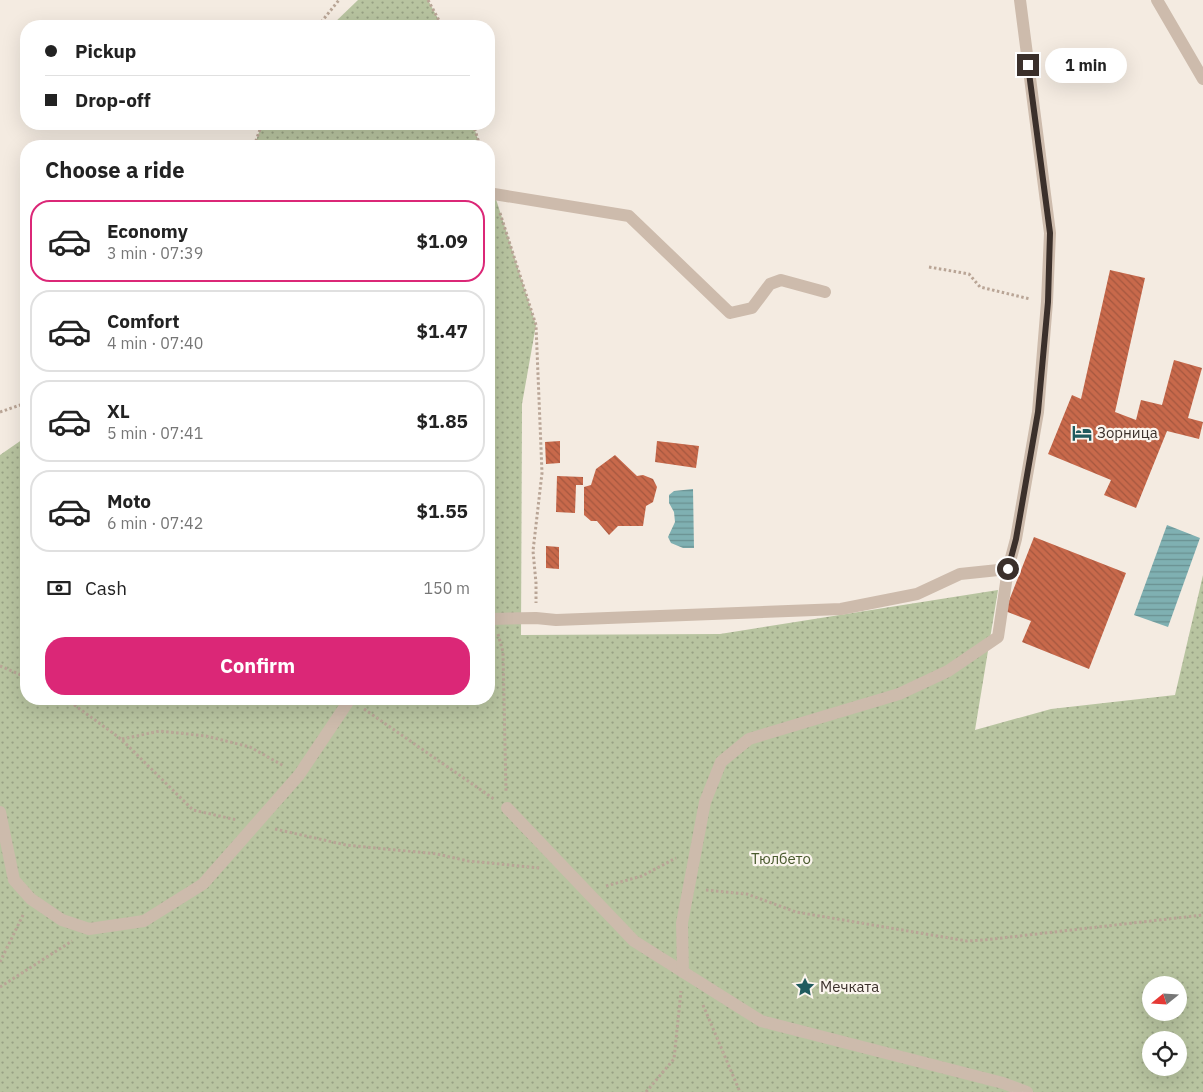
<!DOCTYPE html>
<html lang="en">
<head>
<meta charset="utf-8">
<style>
  :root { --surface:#fff; --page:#f2f2f2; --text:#222; --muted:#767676; --line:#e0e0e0; --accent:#db2777 }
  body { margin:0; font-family:"IBM Plex Sans",sans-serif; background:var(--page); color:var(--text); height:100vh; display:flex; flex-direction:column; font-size:19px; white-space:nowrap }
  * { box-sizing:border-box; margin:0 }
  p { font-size:16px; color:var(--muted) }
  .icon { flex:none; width:28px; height:28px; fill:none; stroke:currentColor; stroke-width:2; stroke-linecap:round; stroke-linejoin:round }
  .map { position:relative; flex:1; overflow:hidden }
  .panel { position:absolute; left:20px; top:140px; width:475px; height:565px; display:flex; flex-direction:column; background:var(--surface); border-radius:20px; box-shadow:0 5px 20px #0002 }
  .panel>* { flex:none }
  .guide { position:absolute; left:20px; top:20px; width:475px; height:110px; border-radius:20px; box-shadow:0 5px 20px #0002; display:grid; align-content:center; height:110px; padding:0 25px; background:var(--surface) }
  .needle { width:32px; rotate:252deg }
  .fabs { position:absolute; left:1142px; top:976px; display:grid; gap:10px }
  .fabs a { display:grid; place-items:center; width:45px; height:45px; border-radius:50%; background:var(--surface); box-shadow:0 5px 20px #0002; font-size:25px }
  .end { position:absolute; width:22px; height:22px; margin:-11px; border:6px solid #3b302b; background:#fff; box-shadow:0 0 0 2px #fff }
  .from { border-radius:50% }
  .bubble { position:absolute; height:35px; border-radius:18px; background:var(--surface); box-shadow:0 5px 20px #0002; font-size:16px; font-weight:700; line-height:35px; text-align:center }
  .guide b { display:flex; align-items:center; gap:18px; height:48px; font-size:19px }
  .guide b+b { border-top:1px solid var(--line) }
  .guide i { width:12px; height:12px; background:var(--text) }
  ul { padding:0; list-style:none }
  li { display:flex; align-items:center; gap:15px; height:82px; margin:0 10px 8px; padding:0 15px; border:2px solid var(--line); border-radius:20px }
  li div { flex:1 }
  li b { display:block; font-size:19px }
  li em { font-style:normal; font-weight:700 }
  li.current { border-color:var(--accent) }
  li>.icon { width:45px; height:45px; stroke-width:1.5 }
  h2 { padding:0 25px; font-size:22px; line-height:60px }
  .pay { display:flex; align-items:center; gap:12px; height:55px; padding:0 25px; font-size:19px }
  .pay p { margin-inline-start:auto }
  .primary-button { display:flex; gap:10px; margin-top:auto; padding:10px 25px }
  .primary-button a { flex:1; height:58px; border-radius:20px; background:var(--accent); color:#fff; font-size:20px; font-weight:700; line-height:58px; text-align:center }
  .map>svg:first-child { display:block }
  .park { fill:url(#park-dots); fill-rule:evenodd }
  .water { fill:url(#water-rules) }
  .building { fill:url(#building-back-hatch) }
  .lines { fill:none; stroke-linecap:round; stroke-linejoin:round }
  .path { stroke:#b9a596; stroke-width:3; stroke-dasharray:2.5 2.5; stroke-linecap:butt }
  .lane { stroke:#cdbbac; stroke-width:12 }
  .street { stroke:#cdbbac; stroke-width:12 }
  .route { stroke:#3b302b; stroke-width:6 }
  .labels { text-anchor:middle; stroke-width:4.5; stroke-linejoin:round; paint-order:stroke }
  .poi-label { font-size:15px; fill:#3b302b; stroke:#fbf5ee; text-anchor:start }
  .park-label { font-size:15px; fill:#4a5a2e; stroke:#fbf5ee }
</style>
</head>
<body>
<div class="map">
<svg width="1203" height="1092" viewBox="0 0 1203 1092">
  <defs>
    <pattern id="park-dots" width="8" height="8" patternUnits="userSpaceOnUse" patternTransform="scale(1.25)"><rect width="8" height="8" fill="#b8c4a0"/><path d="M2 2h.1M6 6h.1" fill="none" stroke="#97a083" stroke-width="1.8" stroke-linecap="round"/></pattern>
    <pattern id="water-rules" width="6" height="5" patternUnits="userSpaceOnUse" patternTransform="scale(1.25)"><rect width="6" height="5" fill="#7fb0b2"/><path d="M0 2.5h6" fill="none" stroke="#699091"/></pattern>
    <pattern id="building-back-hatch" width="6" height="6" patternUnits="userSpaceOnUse" patternTransform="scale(1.25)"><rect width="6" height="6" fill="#c8694b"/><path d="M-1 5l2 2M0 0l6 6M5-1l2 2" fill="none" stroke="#a4573f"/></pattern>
  </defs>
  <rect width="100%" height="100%" fill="#f4ebe1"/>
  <g class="park">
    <polygon points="358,0 428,0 442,26 331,26"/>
    <polygon points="262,124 473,124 480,146 254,146"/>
    <path d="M489,177l47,148 -14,79 -1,231 199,-1 278,-44 -23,140 76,-21 124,-14 28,-120v517h-1203v-637l26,-18v262h463zM1151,985h28v27h-28zM1151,1040h28v28h-28z"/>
  </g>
  <g class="water">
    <polygon points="693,489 694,548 683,548 671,543 668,537 675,522 674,512 669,503 669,495 674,491"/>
    <polygon points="1167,525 1200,538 1168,627 1134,615"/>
  </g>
  <g class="building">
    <polygon points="1110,270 1145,278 1115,412 1136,420 1141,400 1162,405 1174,360 1202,368 1188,418 1203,422 1199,439 1167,431 1136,508 1104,495 1111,480 1048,454 1072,395 1081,399"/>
    <polygon points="560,441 560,463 546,464 545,442"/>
    <polygon points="657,441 699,446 696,468 655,462"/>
    <polygon points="615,455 637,476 643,475 653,479 657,487 653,502 646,506 643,526 618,526 609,535 597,521 591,521 584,515 584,487 591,485 596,469"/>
    <polygon points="557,476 583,477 583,485 576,485 575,513 556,512"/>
    <polygon points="1034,537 1126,573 1089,669 1022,642 1031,621 1005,611"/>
    <polygon points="546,546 559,547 559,569 546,568"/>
  </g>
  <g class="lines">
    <g class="path">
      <polyline points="428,0 442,26"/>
      <polyline points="318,26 339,0"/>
      <polyline points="473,124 480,146"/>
      <polyline points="254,146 262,124"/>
      <polyline points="500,213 536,325 542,473 533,551 536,583 536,603"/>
      <polyline points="929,267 969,274 980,287 1030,299"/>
      <polyline points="0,412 26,403"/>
      <polyline points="498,634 503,652 506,792"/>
      <polyline points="0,666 26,677"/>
      <polyline points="66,699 121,739 193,810 237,820"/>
      <polyline points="364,709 494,799"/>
      <polyline points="122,739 160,731 206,736 250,747 284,766"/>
      <polyline points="275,829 346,845 437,854 468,861 540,868"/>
      <polyline points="606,886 642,876 676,858"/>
      <polyline points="706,890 747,894 796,912 967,941 984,940 1203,915"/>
      <polyline points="0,962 24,913"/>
      <polyline points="0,987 72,941"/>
      <polyline points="703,1005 740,1092"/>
      <polyline points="646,1092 674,1059 681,991"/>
    </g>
    <polyline class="lane" points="494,194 629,216 730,313 752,308 770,284 781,280 825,292"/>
    <g class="street">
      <polyline points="1157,0 1203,79"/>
      <polyline points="489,619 536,618 556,620 841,609 917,594 960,574 1008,569"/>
      <polyline points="507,808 634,941 761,1021 1003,1083 1027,1092"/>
      <polyline points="0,812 14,880 31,899 62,920 89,929 144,921 203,884 299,775 350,699"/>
      <polyline points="683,972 682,923 705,802 721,762 749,739 899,694 948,671 998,637 1008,569 1016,539 1038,412 1047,302 1050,233 1020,0"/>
    </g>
  </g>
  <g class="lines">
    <polyline class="route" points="1008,569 1016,539 1038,412 1048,302 1050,233 1028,65"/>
  </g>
  <defs>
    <symbol id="hotel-bare" viewBox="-9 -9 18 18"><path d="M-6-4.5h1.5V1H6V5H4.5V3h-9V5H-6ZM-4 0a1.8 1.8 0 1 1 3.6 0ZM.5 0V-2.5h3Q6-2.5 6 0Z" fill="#1f5a5e" stroke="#fbf5ee" stroke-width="2.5" paint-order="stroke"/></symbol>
    <symbol id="sight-bare" viewBox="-9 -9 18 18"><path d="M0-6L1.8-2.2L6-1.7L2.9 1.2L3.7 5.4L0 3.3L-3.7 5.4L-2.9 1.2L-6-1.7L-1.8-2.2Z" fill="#1f5a5e" stroke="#fbf5ee" stroke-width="2.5" paint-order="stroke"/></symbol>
  </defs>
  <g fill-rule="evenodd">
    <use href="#hotel-bare" x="1068" y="419" width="28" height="28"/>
    <use href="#sight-bare" x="791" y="973" width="28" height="28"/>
  </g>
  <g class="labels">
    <g class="poi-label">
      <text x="1097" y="438">Зорница</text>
      <text x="820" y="992">Мечката</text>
    </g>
    <g class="park-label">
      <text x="781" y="864">Тюлбето</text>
    </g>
  </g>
</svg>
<div class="fabs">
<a><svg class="needle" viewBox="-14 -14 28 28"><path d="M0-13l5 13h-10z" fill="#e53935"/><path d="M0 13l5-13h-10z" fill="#767676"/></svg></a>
<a><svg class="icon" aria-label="locate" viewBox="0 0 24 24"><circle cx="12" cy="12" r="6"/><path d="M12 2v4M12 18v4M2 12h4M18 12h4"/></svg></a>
</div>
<i class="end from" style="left:1008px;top:569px"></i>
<i class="end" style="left:1028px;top:65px"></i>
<div class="bubble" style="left:1045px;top:48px;width:82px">1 min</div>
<div class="guide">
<b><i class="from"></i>Pickup</b>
<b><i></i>Drop-off</b>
</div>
<section class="panel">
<h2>Choose a ride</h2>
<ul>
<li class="current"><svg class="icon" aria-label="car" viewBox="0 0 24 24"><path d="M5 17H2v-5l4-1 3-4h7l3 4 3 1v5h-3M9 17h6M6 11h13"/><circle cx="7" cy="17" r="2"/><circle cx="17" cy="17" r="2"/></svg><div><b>Economy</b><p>3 min · 07:39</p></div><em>$1.09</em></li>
<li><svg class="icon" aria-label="car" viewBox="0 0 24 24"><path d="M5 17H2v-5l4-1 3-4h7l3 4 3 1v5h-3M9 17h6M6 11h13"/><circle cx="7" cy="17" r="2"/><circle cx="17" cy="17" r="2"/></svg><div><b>Comfort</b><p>4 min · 07:40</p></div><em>$1.47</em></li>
<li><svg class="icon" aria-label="car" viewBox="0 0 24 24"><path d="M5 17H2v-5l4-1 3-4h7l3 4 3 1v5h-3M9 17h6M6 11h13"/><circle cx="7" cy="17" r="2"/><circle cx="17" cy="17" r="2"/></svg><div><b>XL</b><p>5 min · 07:41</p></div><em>$1.85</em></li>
<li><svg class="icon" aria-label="car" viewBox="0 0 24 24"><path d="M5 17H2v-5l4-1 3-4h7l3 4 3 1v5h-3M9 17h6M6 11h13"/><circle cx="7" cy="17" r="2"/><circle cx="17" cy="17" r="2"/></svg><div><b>Moto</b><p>6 min · 07:42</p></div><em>$1.55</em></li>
</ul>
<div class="pay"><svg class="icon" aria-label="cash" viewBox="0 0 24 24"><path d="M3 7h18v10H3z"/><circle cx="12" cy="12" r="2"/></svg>Cash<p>150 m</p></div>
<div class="primary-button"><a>Confirm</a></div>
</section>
</div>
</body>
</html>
